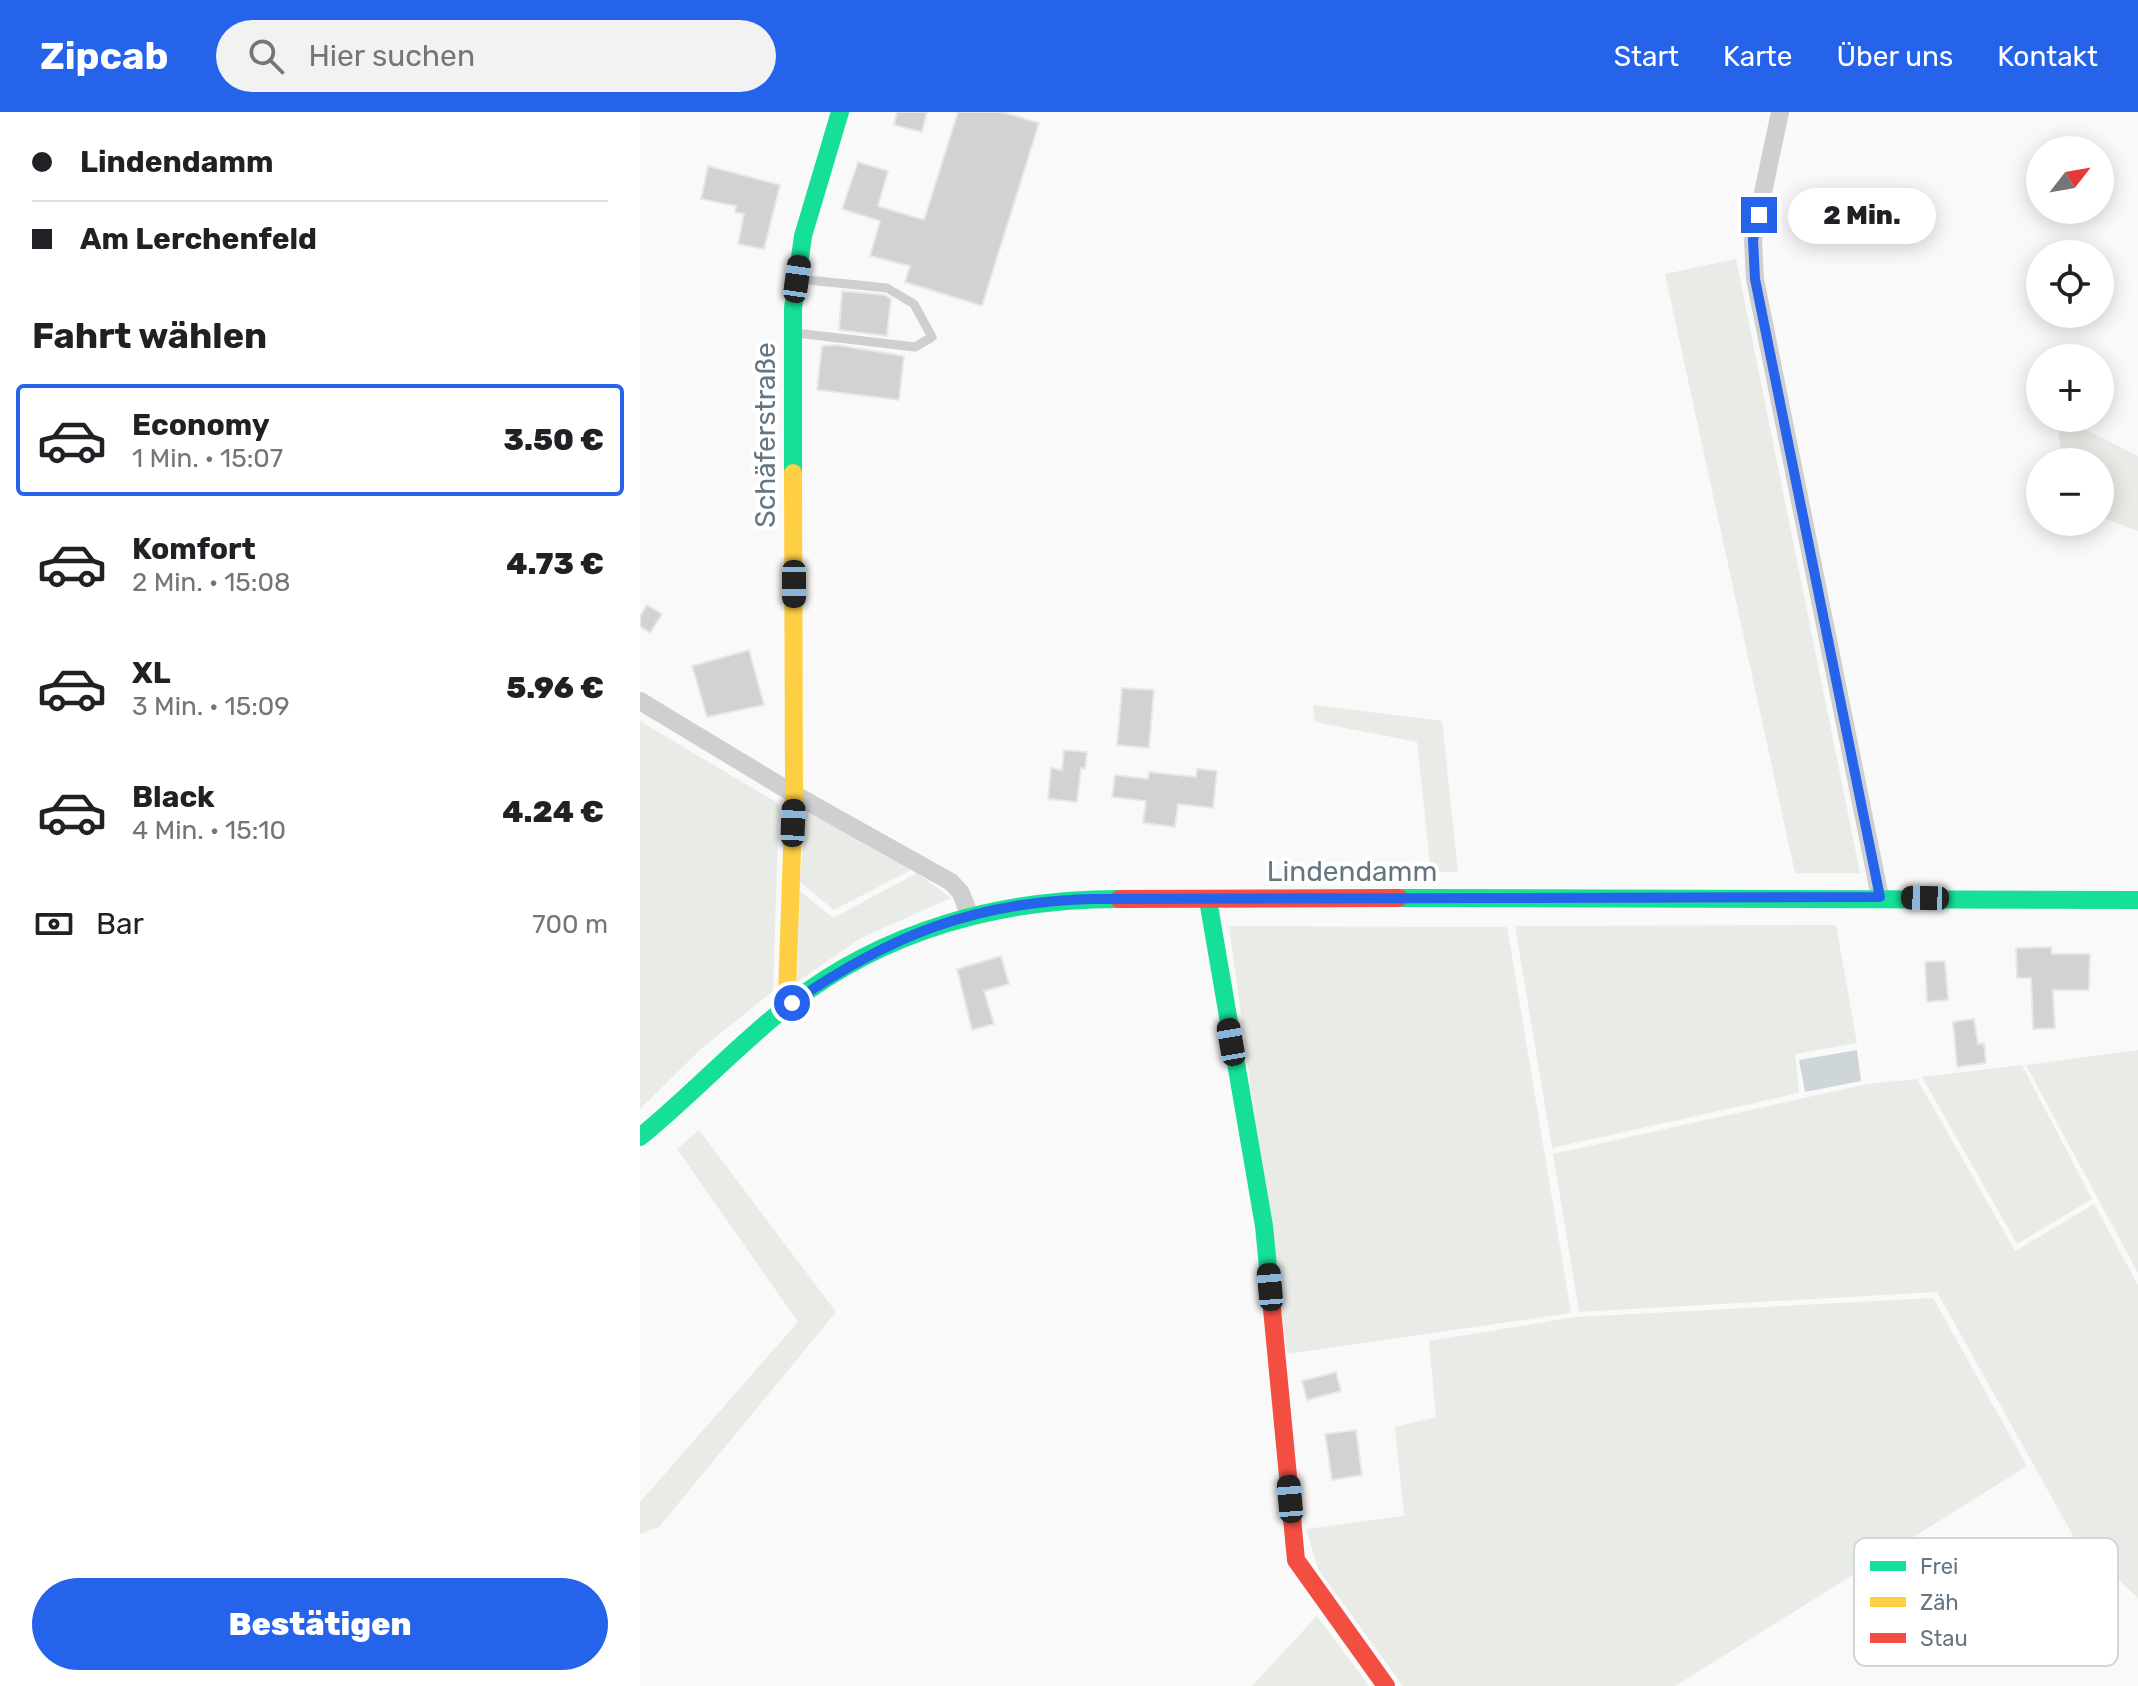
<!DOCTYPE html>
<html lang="de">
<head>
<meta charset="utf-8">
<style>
  :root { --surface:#fff; --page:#f2f2f2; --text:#202124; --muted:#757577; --line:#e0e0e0; --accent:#2563eb }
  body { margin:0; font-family:Rubik,sans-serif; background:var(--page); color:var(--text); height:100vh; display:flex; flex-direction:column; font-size:30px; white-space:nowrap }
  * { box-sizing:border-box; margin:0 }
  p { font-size:26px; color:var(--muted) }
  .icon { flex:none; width:44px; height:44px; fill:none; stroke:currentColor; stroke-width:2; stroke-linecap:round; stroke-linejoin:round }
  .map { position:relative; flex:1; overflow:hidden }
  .sheet { display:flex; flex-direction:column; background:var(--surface); width:640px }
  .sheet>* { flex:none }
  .hud { display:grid; align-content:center; height:176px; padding:0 32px; background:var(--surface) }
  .needle { width:52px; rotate:59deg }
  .fabs { position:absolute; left:1386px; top:24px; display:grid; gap:16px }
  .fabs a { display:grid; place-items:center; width:88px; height:88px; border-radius:50%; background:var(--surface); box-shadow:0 4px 20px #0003; font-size:40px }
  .end { position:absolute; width:36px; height:36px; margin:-18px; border:10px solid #2563eb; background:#fff; box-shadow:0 0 0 4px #fff }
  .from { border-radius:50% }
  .bubble { position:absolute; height:56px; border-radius:28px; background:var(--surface); box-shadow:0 4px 20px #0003; font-size:26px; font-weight:800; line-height:56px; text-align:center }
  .car { position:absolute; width:24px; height:48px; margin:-24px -12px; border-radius:10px; box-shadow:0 0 6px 2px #0007; background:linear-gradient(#222 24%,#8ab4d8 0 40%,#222 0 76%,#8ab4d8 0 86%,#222 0) }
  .hud b { display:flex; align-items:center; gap:28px; height:76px; font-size:30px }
  .hud b+b { border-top:2px solid var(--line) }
  .hud i { width:20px; height:20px; background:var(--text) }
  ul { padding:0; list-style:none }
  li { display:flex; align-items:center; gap:24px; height:112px; margin:0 16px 12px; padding:0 16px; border:4px solid transparent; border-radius:8px }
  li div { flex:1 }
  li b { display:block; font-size:30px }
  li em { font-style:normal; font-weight:800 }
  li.current { border-color:var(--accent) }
  li>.icon { width:72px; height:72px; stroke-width:1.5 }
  h2 { padding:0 32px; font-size:36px; line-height:96px }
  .pay { display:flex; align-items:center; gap:20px; height:88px; padding:0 32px; font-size:30px }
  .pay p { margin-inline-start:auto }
  .button { display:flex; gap:16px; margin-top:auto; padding:16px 32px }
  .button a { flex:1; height:92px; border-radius:48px; background:var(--accent); color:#fff; font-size:32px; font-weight:800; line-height:92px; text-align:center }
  header { display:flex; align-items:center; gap:48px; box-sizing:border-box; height:112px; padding:0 40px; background:var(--accent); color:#fff }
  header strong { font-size:38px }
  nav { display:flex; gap:44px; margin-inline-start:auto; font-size:28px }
  .search { width:560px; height:72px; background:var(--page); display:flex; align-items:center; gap:20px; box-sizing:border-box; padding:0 28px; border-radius:44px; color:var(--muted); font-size:30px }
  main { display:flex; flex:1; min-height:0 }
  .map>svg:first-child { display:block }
  .green { fill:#e8ebe6 }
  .water { fill:#ced6d9 }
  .building { fill:#d0d2d3; stroke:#e8e8e8; stroke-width:2 }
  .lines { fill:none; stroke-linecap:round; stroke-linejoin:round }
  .lane { stroke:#cecfd0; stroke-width:9 }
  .street { stroke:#cecfd0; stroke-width:18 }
  .fast { stroke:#16e098; stroke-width:18 }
  .slow { stroke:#ffcf43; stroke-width:18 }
  .jam { stroke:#f24e42; stroke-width:18 }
  .route { stroke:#2563eb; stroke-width:10 }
  .labels { text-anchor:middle; stroke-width:8; stroke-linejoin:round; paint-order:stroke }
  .street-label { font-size:28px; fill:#657683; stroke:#fff }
  .key { fill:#fff; stroke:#d1d6da; stroke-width:2 }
  .key-label { font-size:22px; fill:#657683 }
</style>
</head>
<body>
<header>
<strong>Zipcab</strong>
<div class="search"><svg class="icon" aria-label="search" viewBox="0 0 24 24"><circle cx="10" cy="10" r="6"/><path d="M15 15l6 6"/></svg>Hier suchen</div>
<nav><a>Start</a><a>Karte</a><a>Über uns</a><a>Kontakt</a></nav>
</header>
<main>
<section class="sheet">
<div class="hud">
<b><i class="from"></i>Lindendamm</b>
<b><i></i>Am Lerchenfeld</b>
</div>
<h2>Fahrt wählen</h2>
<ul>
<li class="current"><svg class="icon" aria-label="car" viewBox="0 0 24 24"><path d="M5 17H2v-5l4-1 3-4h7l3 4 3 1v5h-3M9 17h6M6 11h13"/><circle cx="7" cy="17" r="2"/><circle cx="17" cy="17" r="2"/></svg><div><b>Economy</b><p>1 Min. · 15:07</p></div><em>3.50 €</em></li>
<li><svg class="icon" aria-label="car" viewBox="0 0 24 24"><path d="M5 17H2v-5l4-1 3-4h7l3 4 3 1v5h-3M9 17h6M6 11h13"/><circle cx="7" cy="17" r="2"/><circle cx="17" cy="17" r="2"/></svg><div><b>Komfort</b><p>2 Min. · 15:08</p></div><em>4.73 €</em></li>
<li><svg class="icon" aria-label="car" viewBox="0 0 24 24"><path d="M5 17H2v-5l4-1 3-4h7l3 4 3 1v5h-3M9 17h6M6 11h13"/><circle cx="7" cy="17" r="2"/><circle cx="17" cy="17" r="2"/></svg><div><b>XL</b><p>3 Min. · 15:09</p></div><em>5.96 €</em></li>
<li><svg class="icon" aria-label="car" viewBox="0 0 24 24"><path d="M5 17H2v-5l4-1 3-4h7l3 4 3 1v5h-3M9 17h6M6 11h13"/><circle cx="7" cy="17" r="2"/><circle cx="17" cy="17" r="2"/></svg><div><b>Black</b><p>4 Min. · 15:10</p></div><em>4.24 €</em></li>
</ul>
<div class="pay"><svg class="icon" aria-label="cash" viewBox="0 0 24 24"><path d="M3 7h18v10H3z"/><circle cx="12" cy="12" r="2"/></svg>Bar<p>700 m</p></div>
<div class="button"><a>Bestätigen</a></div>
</section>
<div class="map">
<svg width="1498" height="1574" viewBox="0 0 1498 1574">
  <rect width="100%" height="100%" fill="#f9f9f9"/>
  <g class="green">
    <polygon points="1096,147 1220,761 1155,761 1025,162"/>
    <polygon points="1417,306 1423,306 1498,344 1498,419 1460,405 1460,350 1422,350"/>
    <polygon points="673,593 802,609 818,760 791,760 777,630 675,610"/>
    <polygon points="0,609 139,692 133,879 61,937 0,997"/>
    <polygon points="166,694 271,758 194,798 160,770"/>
    <polygon points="277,761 311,786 221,826 157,870 160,779 193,806"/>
    <polygon points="1196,813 1217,931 1155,942 1159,981 912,1036 875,814"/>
    <polygon points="589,814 867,815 931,1201 647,1242"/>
    <polygon points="1498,938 1498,1161 1386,953"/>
    <polygon points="1382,953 1452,1087 1377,1132 1282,965"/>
    <polygon points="1277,967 1375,1139 1454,1092 1498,1173 1498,1486 1435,1427 1297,1180 939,1200 913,1042 1227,972"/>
    <polygon points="59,1018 196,1200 19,1415 0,1422 0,1390 158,1210 37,1037"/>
    <polygon points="1293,1186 1387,1354 1035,1574 763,1574 678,1457 666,1417 764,1404 755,1315 796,1305 789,1229 936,1205"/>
    <polygon points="677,1504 729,1574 612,1574"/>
  </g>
  <polygon class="water" points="1217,938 1221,969 1165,980 1159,948"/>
  <g class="building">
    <polygon points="257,0 287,0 282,20 254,13"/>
    <polygon points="318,0 362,0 399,11 342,194 265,170 270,154 230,144 240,109 202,97 218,50 248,59 238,94 284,108"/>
    <polygon points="68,54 140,73 124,137 98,132 104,102 95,100 96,94 61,87"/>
    <polygon points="202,179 245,183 251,187 247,224 199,218"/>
    <polygon points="197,233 264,244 259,288 177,278 182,234"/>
    <polygon points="7,493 22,502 10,521 0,514 0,504"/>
    <polygon points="109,538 124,593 67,605 52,554"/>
    <polygon points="482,576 514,578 509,636 477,633"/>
    <polygon points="424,638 447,640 445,657 441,656 437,690 408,687 411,656 422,658"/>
    <polygon points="557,657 577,659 573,696 538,692 535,715 503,711 506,689 472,685 475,663 508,667 509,660 556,665"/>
    <polygon points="1411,835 1412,842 1450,842 1449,878 1413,878 1415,916 1393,917 1391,866 1377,866 1376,836"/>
    <polygon points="361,844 369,872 344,879 354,912 332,918 317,857"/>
    <polygon points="1305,849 1308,888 1287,890 1285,850"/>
    <polygon points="1334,907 1338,932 1344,931 1346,951 1317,955 1313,910"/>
    <polygon points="696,1260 701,1279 667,1288 662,1269"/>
    <polygon points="716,1318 722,1363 692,1368 685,1322"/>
  </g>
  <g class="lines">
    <polyline class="lane" points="156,221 275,235 292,225 274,192 247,176 158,167"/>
    <g class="street">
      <polyline points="1140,0 1113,128 1115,167 1240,785"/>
      <polyline points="0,589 154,682 311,770 321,781 329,802"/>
    </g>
    <g class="fast">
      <polyline points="153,361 153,196 163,124 200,0"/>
      <polyline points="759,786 1498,788"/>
      <polyline points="568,788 624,1114 630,1176"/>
      <path d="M0,1025c52,-42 97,-92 150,-133 95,-74 210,-105 329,-105"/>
    </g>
    <polyline class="slow" points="152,891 147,882 154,682 153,361"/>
    <g class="jam">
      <polyline points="479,787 759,786"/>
      <polyline points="630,1176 656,1448 746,1574"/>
    </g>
  </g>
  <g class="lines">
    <path class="route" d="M152,891c97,-67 181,-101 300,-104l788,-2 -125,-618 -2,-39 6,-25"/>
  </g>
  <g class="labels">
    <g class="street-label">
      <text transform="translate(125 323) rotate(-90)" y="10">Schäferstraße</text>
      <text x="712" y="769">Lindendamm</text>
    </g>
  </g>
  <rect x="1214" y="1426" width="264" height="128" rx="12" class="key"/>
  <rect x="1230" y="1449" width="36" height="10" fill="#16e098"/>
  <rect x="1230" y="1485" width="36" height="10" fill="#ffcf43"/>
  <rect x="1230" y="1521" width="36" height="10" fill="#f24e42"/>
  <g class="key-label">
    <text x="1280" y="1462">Frei</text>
    <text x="1280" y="1498">Zäh</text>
    <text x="1280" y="1534">Stau</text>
  </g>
</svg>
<div class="fabs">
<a><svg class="needle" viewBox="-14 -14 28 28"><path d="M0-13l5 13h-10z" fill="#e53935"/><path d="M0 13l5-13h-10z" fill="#757577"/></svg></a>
<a><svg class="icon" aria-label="locate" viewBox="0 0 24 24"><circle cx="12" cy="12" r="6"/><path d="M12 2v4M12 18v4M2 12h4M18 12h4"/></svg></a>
<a>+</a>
<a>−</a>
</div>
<i class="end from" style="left:152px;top:891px"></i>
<i class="end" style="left:1119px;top:103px"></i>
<div class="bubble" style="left:1148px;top:76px;width:148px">2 Min.</div>
<i class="car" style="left:157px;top:167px;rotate:8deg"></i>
<i class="car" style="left:154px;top:472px;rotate:180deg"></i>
<i class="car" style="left:153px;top:711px;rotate:2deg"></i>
<i class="car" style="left:1285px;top:786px;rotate:271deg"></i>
<i class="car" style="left:591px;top:930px;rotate:350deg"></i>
<i class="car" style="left:630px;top:1175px;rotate:355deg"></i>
<i class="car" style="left:650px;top:1387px;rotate:355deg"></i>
</div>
</main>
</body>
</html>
